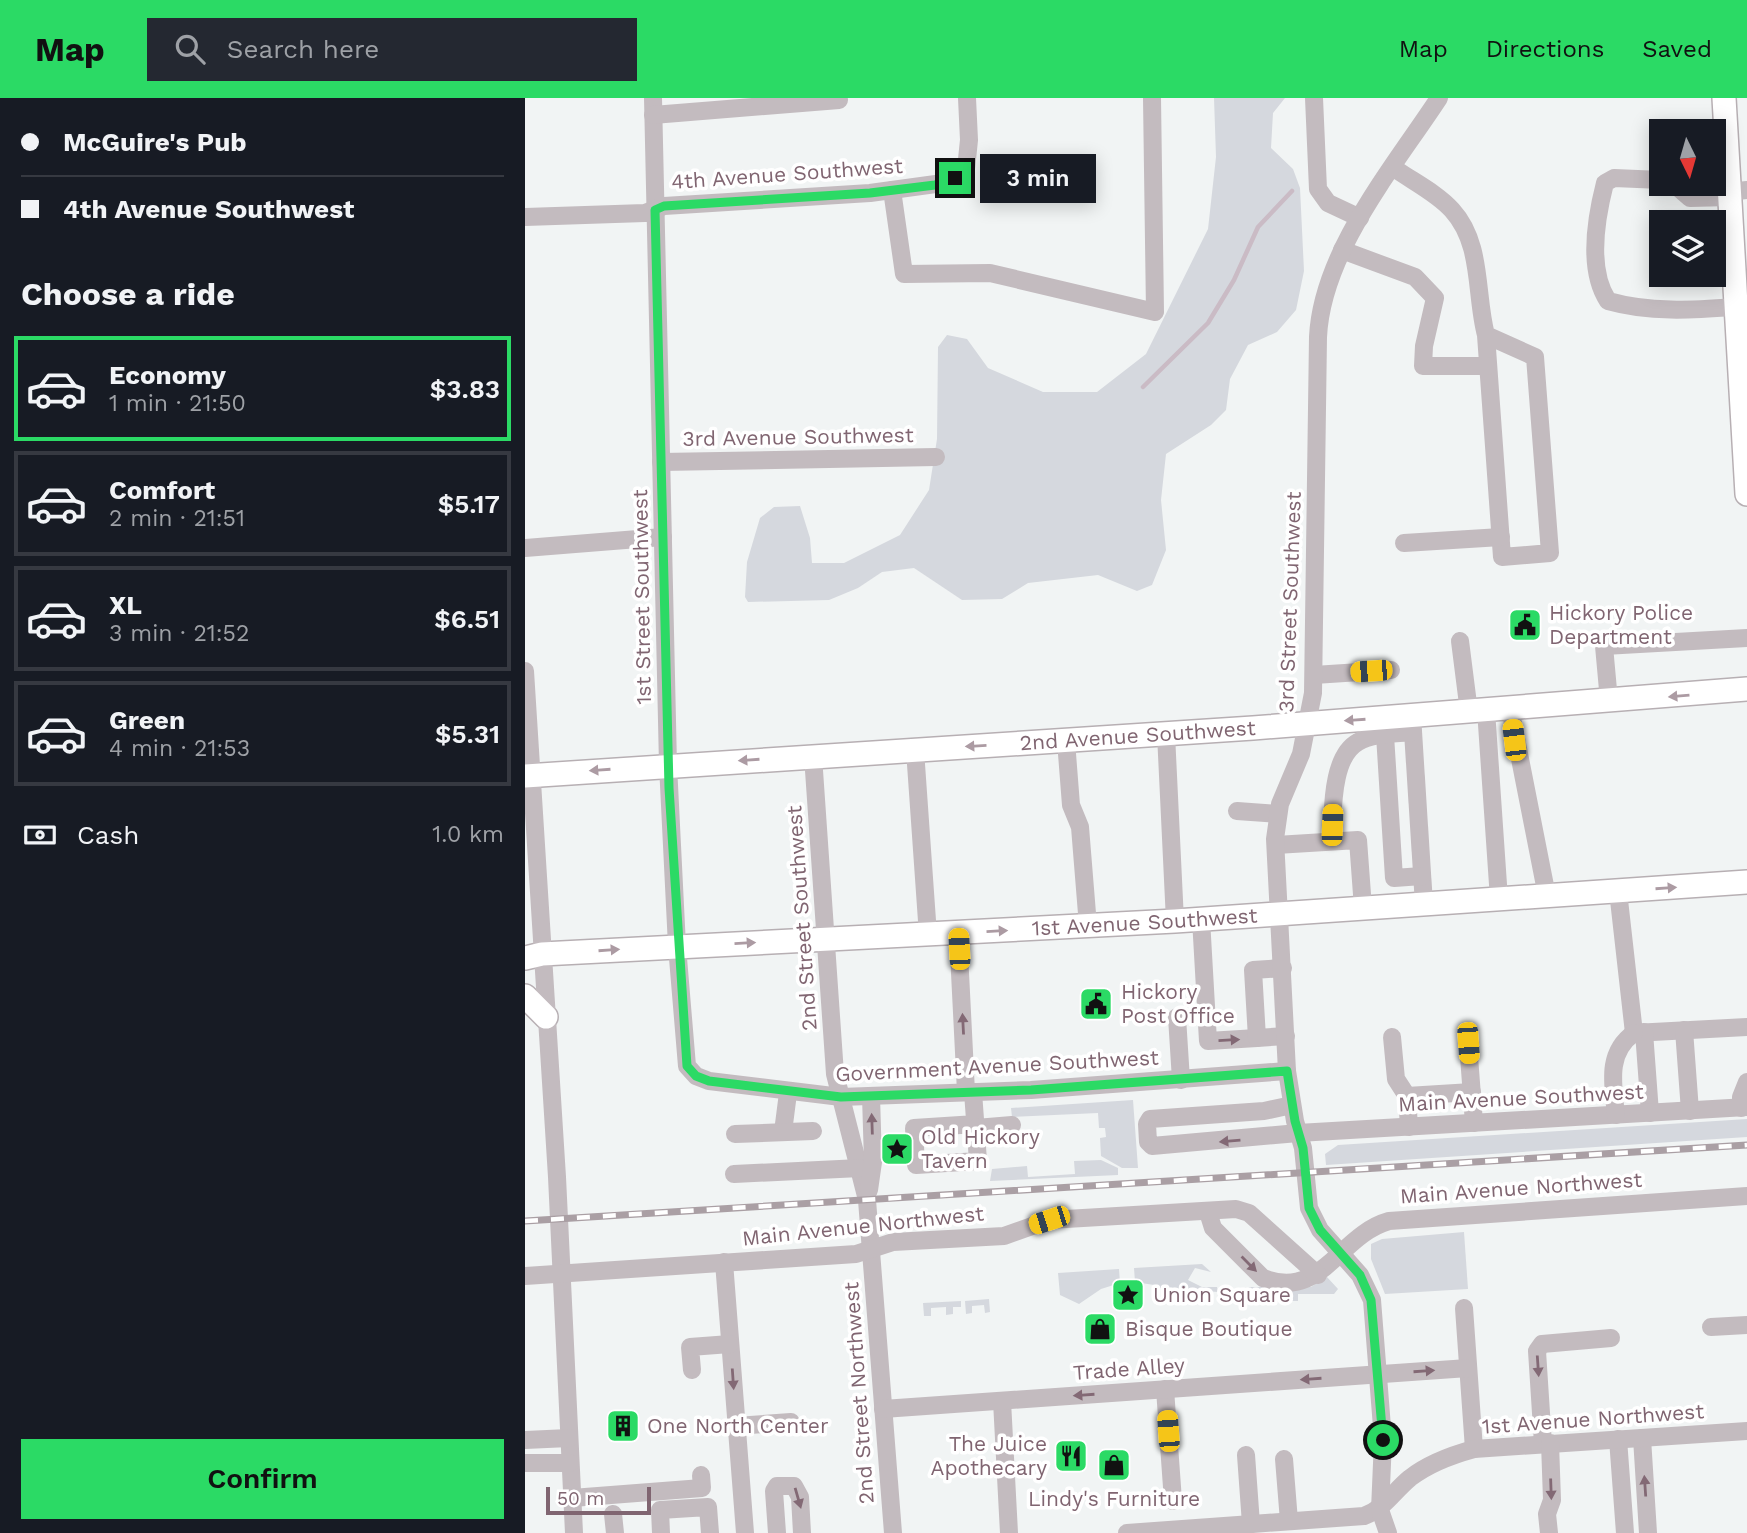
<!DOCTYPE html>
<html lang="en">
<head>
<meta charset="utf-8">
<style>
  :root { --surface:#171b24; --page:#242831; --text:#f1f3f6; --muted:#9ea1a6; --line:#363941; --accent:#2bda65 }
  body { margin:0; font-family:"Work Sans",sans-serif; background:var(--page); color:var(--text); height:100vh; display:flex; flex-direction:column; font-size:26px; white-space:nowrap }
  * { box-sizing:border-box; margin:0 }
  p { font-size:23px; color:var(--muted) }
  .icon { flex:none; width:38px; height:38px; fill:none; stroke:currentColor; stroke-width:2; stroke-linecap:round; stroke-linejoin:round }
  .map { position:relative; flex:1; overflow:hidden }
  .panel { display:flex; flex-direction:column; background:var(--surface); width:525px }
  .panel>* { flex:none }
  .guide { display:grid; align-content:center; height:154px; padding:0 21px; background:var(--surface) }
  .needle { width:46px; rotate:175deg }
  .fabs { position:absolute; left:1124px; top:21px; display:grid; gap:14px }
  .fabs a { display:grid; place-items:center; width:77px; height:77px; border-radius:0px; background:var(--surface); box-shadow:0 4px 18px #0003; font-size:35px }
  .scale { position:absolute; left:21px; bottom:18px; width:105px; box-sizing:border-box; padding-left:7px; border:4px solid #806571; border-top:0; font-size:19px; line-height:24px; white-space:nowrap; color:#806571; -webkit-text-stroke:5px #fff; paint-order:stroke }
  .end { position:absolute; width:32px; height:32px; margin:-16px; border:9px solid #2bda65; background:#111; box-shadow:0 0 0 4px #111 }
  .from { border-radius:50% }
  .bubble { position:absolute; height:49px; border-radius:0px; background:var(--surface); box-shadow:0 4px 18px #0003; font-size:23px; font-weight:600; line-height:49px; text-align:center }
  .car { position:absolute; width:21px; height:42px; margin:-21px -10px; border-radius:9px; box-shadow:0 0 5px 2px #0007; background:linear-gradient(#f5c518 24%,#345 0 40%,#f5c518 0 76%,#345 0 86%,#f5c518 0) }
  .guide b { display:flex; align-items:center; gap:24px; height:66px; font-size:26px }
  .guide b+b { border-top:2px solid var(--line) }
  .guide i { width:18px; height:18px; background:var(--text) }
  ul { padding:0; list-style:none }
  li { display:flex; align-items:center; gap:21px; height:105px; margin:0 14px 10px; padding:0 7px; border:4px solid var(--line); border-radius:0px }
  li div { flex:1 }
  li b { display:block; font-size:26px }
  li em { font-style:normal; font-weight:600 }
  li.active { border-color:var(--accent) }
  li>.icon { width:63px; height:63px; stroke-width:1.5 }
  h2 { padding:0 21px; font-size:32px; line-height:84px }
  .pay { display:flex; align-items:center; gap:18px; height:77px; padding:0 21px; font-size:26px }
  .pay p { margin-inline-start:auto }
  .action { display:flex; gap:14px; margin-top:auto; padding:14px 21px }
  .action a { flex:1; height:80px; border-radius:0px; background:var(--accent); color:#111; font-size:28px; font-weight:600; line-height:80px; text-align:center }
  header { display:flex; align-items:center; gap:42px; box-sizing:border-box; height:98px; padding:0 35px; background:var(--accent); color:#111 }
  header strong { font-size:33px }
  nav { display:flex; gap:38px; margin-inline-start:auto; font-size:24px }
  .search { width:490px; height:63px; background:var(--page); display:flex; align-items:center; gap:18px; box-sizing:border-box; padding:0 24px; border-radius:0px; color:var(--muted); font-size:26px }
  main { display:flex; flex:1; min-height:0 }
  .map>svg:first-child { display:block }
  .green { fill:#d5d8de }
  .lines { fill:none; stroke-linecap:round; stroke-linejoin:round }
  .stream { stroke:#cabbc5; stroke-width:4.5 }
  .major-casing { stroke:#b7afb3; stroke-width:26 }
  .minor { stroke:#c3bbbf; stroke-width:18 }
  .major { stroke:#fff; stroke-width:23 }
  .rail-casing { stroke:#aa9fa4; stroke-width:7 }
  .rail { stroke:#fff; stroke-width:4.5; stroke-dasharray:13; stroke-linecap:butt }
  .oneway { fill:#ac9ba3 }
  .oneway2 { fill:#836975 }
  .route { stroke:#2bda65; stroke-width:9 }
  .labels { text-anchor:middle; stroke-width:7; stroke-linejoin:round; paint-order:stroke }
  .street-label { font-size:21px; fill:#806571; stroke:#fff }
  .poi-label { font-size:21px; fill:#806571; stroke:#fff; text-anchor:start }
</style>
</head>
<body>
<header>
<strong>Map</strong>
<div class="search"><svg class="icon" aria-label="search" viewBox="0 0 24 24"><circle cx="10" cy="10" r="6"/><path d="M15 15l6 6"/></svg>Search here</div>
<nav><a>Map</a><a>Directions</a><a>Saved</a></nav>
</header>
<main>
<section class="panel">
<div class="guide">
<b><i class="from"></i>McGuire's Pub</b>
<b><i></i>4th Avenue Southwest</b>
</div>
<h2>Choose a ride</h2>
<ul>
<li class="active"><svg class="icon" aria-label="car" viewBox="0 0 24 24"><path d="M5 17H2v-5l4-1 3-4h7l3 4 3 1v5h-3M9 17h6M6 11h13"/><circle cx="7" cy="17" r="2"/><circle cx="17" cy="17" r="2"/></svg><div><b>Economy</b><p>1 min · 21:50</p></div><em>$3.83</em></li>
<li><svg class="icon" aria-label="car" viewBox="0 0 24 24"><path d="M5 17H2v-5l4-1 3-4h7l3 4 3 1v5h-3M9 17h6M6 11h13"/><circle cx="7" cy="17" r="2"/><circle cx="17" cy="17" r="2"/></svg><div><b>Comfort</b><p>2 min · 21:51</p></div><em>$5.17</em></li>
<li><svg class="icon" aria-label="car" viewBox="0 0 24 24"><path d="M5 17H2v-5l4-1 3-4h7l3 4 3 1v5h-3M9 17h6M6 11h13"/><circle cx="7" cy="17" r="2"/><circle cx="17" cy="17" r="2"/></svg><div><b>XL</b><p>3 min · 21:52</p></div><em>$6.51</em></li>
<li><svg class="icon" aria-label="car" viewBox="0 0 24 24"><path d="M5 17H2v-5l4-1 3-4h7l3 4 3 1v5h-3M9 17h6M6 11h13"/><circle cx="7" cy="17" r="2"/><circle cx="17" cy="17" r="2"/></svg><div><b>Green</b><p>4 min · 21:53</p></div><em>$5.31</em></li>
</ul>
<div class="pay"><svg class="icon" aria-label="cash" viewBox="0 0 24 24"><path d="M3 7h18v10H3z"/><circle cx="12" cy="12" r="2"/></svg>Cash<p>1.0 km</p></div>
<div class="action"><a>Confirm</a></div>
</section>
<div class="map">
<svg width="1222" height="1435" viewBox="0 0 1222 1435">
  <rect width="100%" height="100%" fill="#f1f4f4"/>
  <g class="green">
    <polygon points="689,0 760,0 748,15 746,50 768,71 775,90 779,173 771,212 752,234 723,247 705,281 701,312 686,327 641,356 636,402 641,452 627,487 612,493 573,477 503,485 477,501 437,502 389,470 357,474 333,490 304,502 223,504 220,499 222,464 235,420 249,409 275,408 285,440 287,465 319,465 375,437 404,392 412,341 413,249 422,237 442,241 463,270 518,294 572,294 621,256 683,131 691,59"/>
    <polygon points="608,1002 613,1070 597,1070 576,1058 575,1040 581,1039 580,1030 574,1030 573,1015 487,1019 486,1010"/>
    <polygon points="1222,1021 1222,1039 801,1067 800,1056 813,1047"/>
    <polygon points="576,1062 593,1070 593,1077 465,1083 467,1071 502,1068 503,1079 550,1076 549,1063"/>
    <polygon points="939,1134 943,1191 860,1196 846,1161 846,1146 857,1141"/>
    <polygon points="677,1166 686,1174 670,1170 663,1182 677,1189 692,1189 693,1194 668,1192 654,1199 629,1187 610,1184 609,1170"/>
    <polygon points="594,1171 595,1185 576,1191 554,1206 535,1197 533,1175"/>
    <polygon points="802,1179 813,1191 809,1196 773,1196 773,1203 761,1203 760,1196 742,1197 742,1204 729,1205 719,1198 724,1189 786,1189"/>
    <polygon points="464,1201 465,1214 460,1215 459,1207 447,1208 447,1215 441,1216 440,1203"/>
    <polygon points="436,1203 436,1209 428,1209 428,1216 421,1217 421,1209 406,1210 406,1218 399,1218 398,1205"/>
  </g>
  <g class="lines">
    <polyline class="stream" points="618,289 683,225 709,182 733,129 767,93"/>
    <defs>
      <g id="major">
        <polyline points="1199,0 1222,396"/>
        <path id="s1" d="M0,678l728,-48 494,-39"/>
        <path id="s2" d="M0,860l17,-4 633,-33 572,-39"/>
        <polyline points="0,898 21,919"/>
      </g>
    </defs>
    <use href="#major" class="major-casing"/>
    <g class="minor">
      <polyline points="128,0 143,667 152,848 162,968 171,978 184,983 316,999 506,992 762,973"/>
      <polyline points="789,0 793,91 803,105 835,120"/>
      <polyline points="128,17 314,2"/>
      <path d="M869,70c18,13 43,25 58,42 31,34 23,84 34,125l49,22 15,196 -48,4 -16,-222"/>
      <path d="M1136,82l-47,-2 -9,5c-9,35 -18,86 3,118 43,12 84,9 128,6"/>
      <polyline points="1149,86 1165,100 1205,99"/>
      <polyline points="367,92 379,176 465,175 630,214 627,0"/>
      <polyline points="1204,94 1222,92"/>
      <polyline points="0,119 120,115 139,108 345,95 418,85 441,71 444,42 442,0"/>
      <polyline points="817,152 890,179 910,200 899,248 898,268 963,268"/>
      <polyline points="136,364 411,359"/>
      <polyline points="879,445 976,439"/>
      <polyline points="0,450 138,439"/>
      <polyline points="935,543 944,614"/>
      <polyline points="0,573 32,1079 49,1435"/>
      <polyline points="789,577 866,572"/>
      <polyline points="1084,603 1079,548 1222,540"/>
      <polyline points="985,610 1022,798"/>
      <polyline points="961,612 974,801"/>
      <polyline points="887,618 899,806"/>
      <polyline points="641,636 650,823"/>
      <polyline points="860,637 869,780 897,778"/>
      <polyline points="541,643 546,707 555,729 563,828"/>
      <polyline points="390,652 403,837"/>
      <polyline points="288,658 310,976 342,1102 368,1435"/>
      <polyline points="712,713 753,716"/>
      <path d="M807,727c1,-24 2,-70 26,-83 15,-9 38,-8 55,-10"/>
      <polyline points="751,747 833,742 838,810"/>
      <polyline points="1093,793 1109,935 1222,929"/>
      <polyline points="676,821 683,943 732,940"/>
      <polyline points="433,835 441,994"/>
      <polyline points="758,870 728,872 732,940 761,938"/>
      <polyline points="652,919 656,982"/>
      <polyline points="1159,932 1165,1013"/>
      <polyline points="1119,934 1125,1015"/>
      <polyline points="867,939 871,981 882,998 884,1029"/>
      <polyline points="943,945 949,1025"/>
      <polyline points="448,994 453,1063 391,1067 389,1030 451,1026"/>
      <polyline points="882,998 947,994"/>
      <polyline points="767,1007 739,1013 625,1021 622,1026 623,1044 627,1048 773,1035 1222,1009"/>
      <polyline points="1216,1010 1216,999 1222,984"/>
      <path d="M1091,1017c-3,-31 -10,-62 18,-82"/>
      <polyline points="451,1030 487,1027"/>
      <polyline points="258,1034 263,995"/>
      <polyline points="210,1036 288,1033"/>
      <polyline points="209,1076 335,1070"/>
      <polyline points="344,1092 348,1064 346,998"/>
      <path d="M683,1114l5,16 50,50c59,23 76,-43 126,-57l358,-25"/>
      <polyline points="199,1164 220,1435"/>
      <polyline points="0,1178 331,1156 368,1144 479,1138 524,1122 711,1111 724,1115 793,1177"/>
      <polyline points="939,1210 949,1351"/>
      <polyline points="1186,1229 1222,1227"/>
      <polyline points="167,1272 165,1249 205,1246"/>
      <polyline points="640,1291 648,1403"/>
      <polyline points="477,1303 484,1435"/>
      <polyline points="358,1311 943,1270"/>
      <polyline points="211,1328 266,1324"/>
      <polyline points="1117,1340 1123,1435"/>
      <polyline points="1093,1341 1100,1435"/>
      <polyline points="0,1342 44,1340"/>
      <polyline points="1018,1346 1012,1253 1017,1246 1086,1240"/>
      <polyline points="721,1357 726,1426"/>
      <polyline points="759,1361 764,1423"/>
      <polyline points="0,1365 45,1365"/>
      <polyline points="47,1400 177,1390 176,1377"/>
      <polyline points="88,1416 90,1435"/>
      <polyline points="136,1435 135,1412 183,1409 185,1435"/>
      <polyline points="252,1435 249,1393 252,1388 269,1388 275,1399 277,1435"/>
      <path d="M602,1435l237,-17c21,-8 29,-24 46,-38 18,-14 42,-23 64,-29l273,-18"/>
      <path d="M863,1435l-8,-23 3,-70 -11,-140 -12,-25 -40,-45 -11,-22 -6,-60 -8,-27 -8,-50 -12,-232 5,-35 21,-50 12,-61 5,-356c4,-85 75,-169 121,-239"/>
      <polyline points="1024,1435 1022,1416 1027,1402 1025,1345"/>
    </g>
    <use href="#major" class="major"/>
    <defs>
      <polyline id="rail" points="0,1123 1222,1047"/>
    </defs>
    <use href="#rail" class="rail-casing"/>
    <use href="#rail" class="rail"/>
  </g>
  <defs><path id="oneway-solid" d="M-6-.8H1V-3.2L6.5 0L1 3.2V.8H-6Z" transform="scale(1.75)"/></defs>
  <g class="oneway">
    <use href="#oneway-solid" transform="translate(1154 598) rotate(175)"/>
    <use href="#oneway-solid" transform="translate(830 622) rotate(176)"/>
    <use href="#oneway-solid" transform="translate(451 648) rotate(177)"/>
    <use href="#oneway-solid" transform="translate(224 662) rotate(176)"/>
    <use href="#oneway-solid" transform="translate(75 672) rotate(176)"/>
    <use href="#oneway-solid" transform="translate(1141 790) rotate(-4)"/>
    <use href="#oneway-solid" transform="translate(472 833) rotate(-3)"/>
    <use href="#oneway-solid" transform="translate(220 845) rotate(-3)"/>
    <use href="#oneway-solid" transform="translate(84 852) rotate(-4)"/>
  </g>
  <g class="oneway2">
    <use href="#oneway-solid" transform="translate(438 926) rotate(-93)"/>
    <use href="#oneway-solid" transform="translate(704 942) rotate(-3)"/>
    <use href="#oneway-solid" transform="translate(347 1026) rotate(-92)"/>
    <use href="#oneway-solid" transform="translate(705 1043) rotate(175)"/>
    <use href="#oneway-solid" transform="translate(724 1166) rotate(45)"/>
    <use href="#oneway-solid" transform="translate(1013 1268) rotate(86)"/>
    <use href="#oneway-solid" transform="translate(899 1273) rotate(-4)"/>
    <use href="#oneway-solid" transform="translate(208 1281) rotate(86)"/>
    <use href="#oneway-solid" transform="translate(786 1281) rotate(176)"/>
    <use href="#oneway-solid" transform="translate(559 1297) rotate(176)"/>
    <use href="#oneway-solid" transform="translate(1120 1388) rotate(-94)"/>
    <use href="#oneway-solid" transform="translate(1026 1391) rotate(88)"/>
    <use href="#oneway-solid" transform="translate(273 1400) rotate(74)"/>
  </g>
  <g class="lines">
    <polyline class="route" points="430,80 410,87 345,95 139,108 130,112 144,690 162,968 171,978 184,983 316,999 506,992 762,973 770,1023 778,1050 784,1110 795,1132 835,1177 846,1202 858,1342"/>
  </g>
  <defs>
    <symbol id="civic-square" viewBox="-11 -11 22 22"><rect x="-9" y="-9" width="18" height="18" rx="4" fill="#2bda65" stroke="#fff"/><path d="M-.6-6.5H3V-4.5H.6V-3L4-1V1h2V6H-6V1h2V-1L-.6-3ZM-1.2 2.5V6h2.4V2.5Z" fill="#111"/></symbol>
    <symbol id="sight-square" viewBox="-11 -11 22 22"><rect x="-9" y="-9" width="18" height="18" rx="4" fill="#2bda65" stroke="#fff"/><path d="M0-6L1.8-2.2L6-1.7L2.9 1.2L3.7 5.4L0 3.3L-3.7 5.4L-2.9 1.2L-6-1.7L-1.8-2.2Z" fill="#111"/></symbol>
    <symbol id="shop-square" viewBox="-11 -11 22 22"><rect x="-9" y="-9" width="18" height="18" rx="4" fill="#2bda65" stroke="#fff"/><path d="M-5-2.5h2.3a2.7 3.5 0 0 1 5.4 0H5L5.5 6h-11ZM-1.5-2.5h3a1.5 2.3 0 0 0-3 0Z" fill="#111"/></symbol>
    <symbol id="building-square" viewBox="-11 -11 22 22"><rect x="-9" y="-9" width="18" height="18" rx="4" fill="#2bda65" stroke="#fff"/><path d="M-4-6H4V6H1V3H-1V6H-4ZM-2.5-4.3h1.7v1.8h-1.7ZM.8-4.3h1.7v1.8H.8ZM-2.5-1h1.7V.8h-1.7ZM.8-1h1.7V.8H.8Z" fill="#111"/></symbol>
    <symbol id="restaurant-square" viewBox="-11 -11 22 22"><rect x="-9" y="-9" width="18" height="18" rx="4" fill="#2bda65" stroke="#fff"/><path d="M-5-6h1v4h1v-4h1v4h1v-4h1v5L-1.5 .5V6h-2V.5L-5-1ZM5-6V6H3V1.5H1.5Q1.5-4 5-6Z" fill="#111"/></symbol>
  </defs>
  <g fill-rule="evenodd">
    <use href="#civic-square" x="981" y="508" width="38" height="38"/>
    <use href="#civic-square" x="552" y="887" width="38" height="38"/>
    <use href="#sight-square" x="353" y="1032" width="38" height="38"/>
    <use href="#sight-square" x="584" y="1178" width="38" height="38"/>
    <use href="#shop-square" x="556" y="1212" width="38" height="38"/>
    <use href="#building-square" x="79" y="1309" width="38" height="38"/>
    <use href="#restaurant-square" x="527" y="1339" width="38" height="38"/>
    <use href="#shop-square" x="570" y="1348" width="38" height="38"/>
  </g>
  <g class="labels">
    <g class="street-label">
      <text transform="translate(262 76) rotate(-4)" y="7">4th Avenue Southwest</text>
      <text transform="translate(273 339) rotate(-1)" y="7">3rd Avenue Southwest</text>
      <text transform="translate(117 499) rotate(-91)" y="7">1st Street Southwest</text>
      <text transform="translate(765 504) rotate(-88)" y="7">3rd Street Southwest</text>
      <text dy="7" stroke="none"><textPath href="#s1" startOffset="614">2nd Avenue Southwest</textPath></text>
      <text transform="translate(277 820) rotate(-94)" y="7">2nd Street Southwest</text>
      <text dy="7" stroke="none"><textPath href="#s2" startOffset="621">1st Avenue Southwest</textPath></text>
      <text transform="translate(472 968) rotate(-3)" y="7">Government Avenue Southwest</text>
      <text transform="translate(996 1000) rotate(-3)" y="7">Main Avenue Southwest</text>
      <text transform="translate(996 1090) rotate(-4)" y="7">Main Avenue Northwest</text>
      <text transform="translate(338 1128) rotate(-6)" y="7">Main Avenue Northwest</text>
      <text transform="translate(604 1271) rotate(-4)" y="7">Trade Alley</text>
      <text transform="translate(334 1295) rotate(-94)" y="7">2nd Street Northwest</text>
      <text transform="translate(1068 1321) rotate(-4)" y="7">1st Avenue Northwest</text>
    </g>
    <g class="poi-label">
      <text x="1024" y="522">Hickory Police<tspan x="1024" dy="24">Department</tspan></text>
      <text x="596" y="901">Hickory<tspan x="596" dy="24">Post Office</tspan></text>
      <text x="396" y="1046">Old Hickory<tspan x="396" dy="24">Tavern</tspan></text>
      <text x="628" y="1204">Union Square</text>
      <text x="600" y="1238">Bisque Boutique</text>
      <text x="122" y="1335">One North Center</text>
      <text x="522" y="1353" text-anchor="end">The Juice<tspan x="522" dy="24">Apothecary</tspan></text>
      <text x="589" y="1408" text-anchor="middle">Lindy's Furniture</text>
    </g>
  </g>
</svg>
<div class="fabs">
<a><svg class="needle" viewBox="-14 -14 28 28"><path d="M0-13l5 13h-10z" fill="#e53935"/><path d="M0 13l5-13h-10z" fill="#9ea1a6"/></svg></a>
<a><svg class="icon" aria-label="layers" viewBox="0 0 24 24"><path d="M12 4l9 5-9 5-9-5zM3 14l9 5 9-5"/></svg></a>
</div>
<div class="scale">50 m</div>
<i class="end from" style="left:858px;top:1342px"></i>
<i class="end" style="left:430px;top:80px"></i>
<div class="bubble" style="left:455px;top:56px;width:116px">3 min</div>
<i class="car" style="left:846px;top:573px;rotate:266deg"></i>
<i class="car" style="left:989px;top:642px;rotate:353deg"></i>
<i class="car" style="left:807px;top:727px;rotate:2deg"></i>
<i class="car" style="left:434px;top:851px;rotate:357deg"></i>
<i class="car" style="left:943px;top:945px;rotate:176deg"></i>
<i class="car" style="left:524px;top:1122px;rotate:252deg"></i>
<i class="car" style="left:643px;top:1333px;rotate:356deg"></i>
</div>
</main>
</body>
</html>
